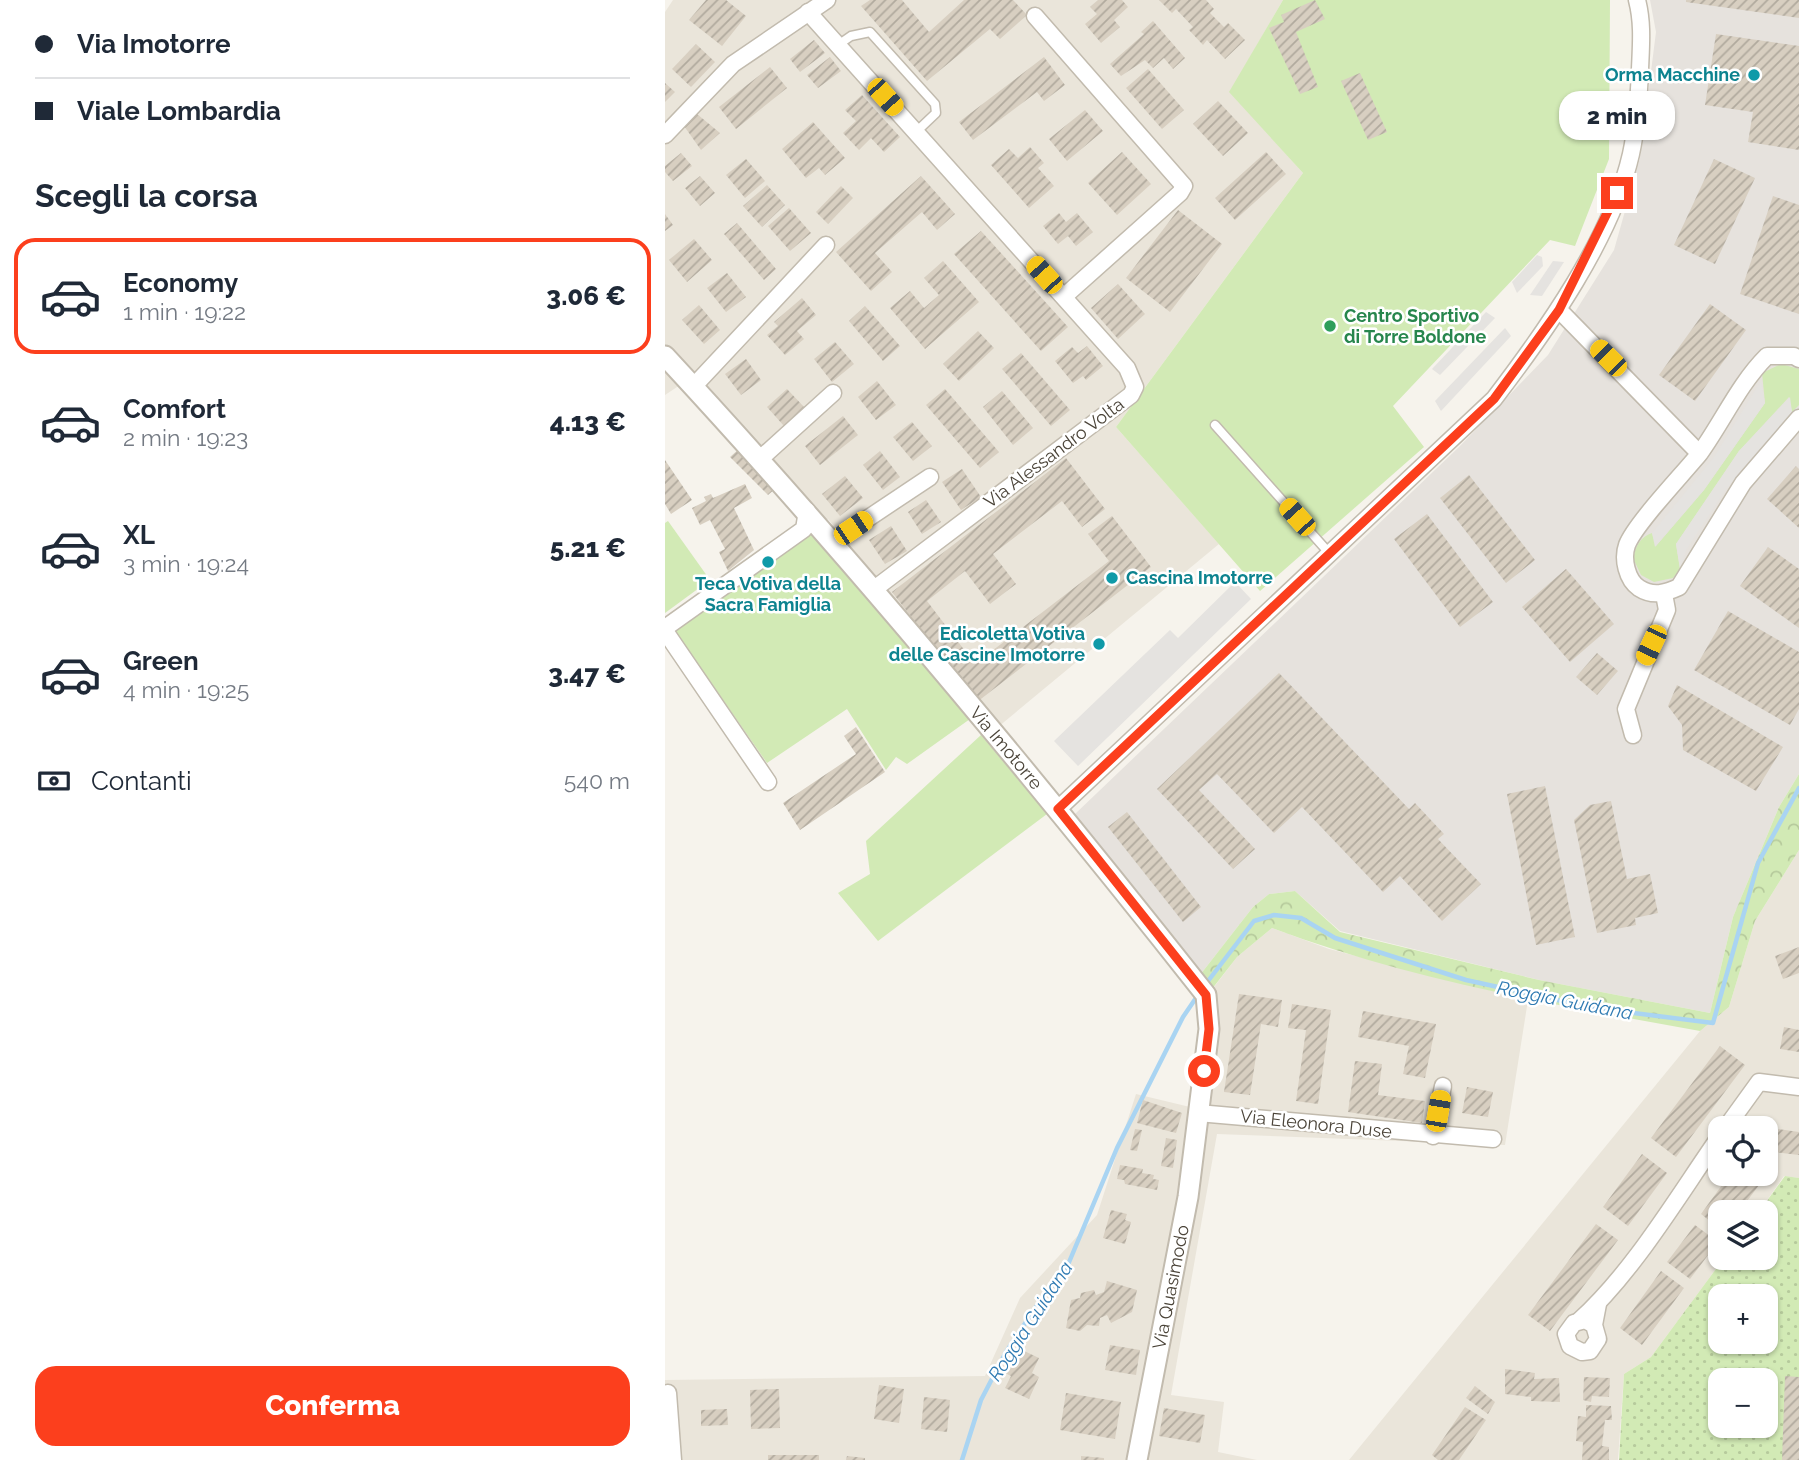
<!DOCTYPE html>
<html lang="it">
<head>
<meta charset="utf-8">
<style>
  :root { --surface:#fff; --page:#f2f2f3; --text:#1f2937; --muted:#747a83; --line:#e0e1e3; --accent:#fc3f1d }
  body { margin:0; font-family:Raleway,sans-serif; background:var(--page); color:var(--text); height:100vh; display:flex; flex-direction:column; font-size:26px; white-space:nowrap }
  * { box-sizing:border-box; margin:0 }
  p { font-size:23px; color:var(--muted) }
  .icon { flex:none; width:38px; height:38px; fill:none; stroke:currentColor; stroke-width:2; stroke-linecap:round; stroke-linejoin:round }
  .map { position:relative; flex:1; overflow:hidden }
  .panel { display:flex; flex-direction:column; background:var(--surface); width:665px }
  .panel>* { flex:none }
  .hud { display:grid; align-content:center; height:154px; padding:0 35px; background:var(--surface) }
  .controls { position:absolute; left:1043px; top:1116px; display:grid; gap:14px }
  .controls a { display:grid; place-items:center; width:70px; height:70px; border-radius:14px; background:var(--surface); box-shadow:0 2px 5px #0004; font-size:35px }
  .end { position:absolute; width:32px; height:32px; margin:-16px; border:9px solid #fc3f1d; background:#fff; box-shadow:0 0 0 4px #fff }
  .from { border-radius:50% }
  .bubble { position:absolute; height:49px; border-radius:21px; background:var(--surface); box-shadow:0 2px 5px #0004; font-size:23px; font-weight:800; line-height:49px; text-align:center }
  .car { position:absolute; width:21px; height:42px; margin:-21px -10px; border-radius:9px; box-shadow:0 0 5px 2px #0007; background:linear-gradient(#f5c518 24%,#345 0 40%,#f5c518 0 76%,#345 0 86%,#f5c518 0) }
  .hud b { display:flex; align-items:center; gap:24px; height:66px; font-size:26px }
  .hud b+b { border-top:2px solid var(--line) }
  .hud i { width:18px; height:18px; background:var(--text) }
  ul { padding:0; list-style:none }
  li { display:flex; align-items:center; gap:21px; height:116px; margin:0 14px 10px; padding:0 21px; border:4px solid transparent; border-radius:21px }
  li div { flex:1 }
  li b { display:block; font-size:26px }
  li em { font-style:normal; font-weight:800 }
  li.selected { border-color:var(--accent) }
  li>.icon { width:63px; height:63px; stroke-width:1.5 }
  h2 { padding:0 35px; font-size:32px; line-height:84px }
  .pay { display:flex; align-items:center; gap:18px; height:77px; padding:0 35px; font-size:26px }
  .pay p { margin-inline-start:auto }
  .action { display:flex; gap:14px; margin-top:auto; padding:14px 35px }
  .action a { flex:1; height:80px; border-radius:21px; background:var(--accent); color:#fff; font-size:28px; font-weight:800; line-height:80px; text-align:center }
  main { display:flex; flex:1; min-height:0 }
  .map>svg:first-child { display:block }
  .residential { fill:#eae5da; fill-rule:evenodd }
  .industrial { fill:#e6e2dd }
  .grass { fill:#d2eab5 }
  .forest { fill:url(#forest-crowns) }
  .park { fill:url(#park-dots); fill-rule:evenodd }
  .parking { fill:#e5e3e0 }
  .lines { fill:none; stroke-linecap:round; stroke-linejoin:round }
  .stream { stroke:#a9d4f2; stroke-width:4.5 }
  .building { fill:url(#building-hatch) }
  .service-casing { stroke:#c2bbae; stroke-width:11 }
  .minor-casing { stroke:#c2bbae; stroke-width:19 }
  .tertiary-casing { stroke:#c2bbae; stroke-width:23 }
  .service { stroke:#fff; stroke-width:8 }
  .minor { stroke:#fff; stroke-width:16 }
  .tertiary { stroke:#fff; stroke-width:19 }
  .route { stroke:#fc3f1d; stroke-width:9 }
  .culture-dot { fill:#0f9aa8; stroke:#fff; stroke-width:2.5 }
  .leisure-dot { fill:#2e9e5b; stroke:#fff; stroke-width:2.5 }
  .labels { text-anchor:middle; stroke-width:5; stroke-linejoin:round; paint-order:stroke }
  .culture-label { font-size:18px; font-weight:bold; fill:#0d838f; stroke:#fff; text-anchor:end }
  .leisure-label { font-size:18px; font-weight:bold; fill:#27864d; stroke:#fff; text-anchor:start }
  .street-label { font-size:18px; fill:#4b4439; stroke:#fff }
  .water-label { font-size:19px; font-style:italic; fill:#2e7ab2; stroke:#fff }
</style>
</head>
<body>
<main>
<section class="panel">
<div class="hud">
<b><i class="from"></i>Via Imotorre</b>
<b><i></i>Viale Lombardia</b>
</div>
<h2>Scegli la corsa</h2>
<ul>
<li class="selected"><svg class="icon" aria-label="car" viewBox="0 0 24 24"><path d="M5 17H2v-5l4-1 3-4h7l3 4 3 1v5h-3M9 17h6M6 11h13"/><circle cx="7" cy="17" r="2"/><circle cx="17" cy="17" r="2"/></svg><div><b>Economy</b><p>1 min · 19:22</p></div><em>3.06 €</em></li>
<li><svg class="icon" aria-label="car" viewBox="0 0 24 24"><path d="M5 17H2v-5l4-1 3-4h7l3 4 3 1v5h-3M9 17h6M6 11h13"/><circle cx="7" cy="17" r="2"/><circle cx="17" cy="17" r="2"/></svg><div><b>Comfort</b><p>2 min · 19:23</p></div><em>4.13 €</em></li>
<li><svg class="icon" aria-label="car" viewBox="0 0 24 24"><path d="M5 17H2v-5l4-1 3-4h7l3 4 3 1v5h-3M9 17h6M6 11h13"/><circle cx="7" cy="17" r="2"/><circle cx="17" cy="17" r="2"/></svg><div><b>XL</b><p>3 min · 19:24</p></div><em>5.21 €</em></li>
<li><svg class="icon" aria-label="car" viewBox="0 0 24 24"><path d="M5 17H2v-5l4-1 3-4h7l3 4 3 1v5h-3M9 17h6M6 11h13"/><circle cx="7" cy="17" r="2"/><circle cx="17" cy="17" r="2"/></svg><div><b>Green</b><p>4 min · 19:25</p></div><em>3.47 €</em></li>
</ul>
<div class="pay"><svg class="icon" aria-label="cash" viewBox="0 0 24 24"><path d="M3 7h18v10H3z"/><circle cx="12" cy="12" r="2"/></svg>Contanti<p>540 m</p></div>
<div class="action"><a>Conferma</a></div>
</section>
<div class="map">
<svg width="1134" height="1460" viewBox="0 0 1134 1460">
  <defs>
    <pattern id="forest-crowns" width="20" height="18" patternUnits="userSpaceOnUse" patternTransform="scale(1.75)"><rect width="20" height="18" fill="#d2eab5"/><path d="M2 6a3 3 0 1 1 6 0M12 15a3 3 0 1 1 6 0" fill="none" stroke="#b6ca9c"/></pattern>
    <pattern id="park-dots" width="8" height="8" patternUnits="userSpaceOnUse" patternTransform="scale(1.75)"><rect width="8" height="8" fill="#d2eab5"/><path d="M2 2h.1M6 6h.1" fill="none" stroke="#b6ca9c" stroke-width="1.8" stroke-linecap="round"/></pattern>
    <pattern id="building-hatch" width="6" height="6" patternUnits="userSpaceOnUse" patternTransform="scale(1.75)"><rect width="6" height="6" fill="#d8cfc1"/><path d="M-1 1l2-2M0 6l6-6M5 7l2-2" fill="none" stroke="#b1aa9e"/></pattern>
  </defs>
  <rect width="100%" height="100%" fill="#f6f3ec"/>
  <g class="residential">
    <polygon points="8,0 618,0 565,92 638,173 451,427 554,544 333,727 163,519 150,530 15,385 0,395 0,12"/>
    <path d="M1134,850v328l-15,-2 -26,37h-38v45h4l-73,99 -27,17 -6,86h-269l351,-429 29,-24 26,-86zM1055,1129h46v45h-46z"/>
    <polygon points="607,928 664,949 863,1000 840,1145 552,1134 506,1395 559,1402 553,1452 592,1460 0,1460 0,1380 320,1376 355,1298 432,1215 471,1094 525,1107 536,1004 572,957"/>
  </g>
  <polygon class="industrial" points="985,0 1134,0 1134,774 1114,807 1068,917 1045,1013 874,980 675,931 630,891 604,894 588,907 535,975 410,814 794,447 883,355 949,250 975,158 991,32"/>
  <g class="grass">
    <polygon points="618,0 945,0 944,159 910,246 885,240 728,406 759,447 595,591 451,427 638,173 564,92"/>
    <path d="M1116,364l18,5v36l-7,7 -3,-15 -50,54 -63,93 4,25 -7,9 -19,4 -13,-7 -8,-17c3,-12 7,-21 19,-25l4,13 48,-56 61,-87 -3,-30z"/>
    <polygon points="3,521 45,580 0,613 0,523"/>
    <polygon points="150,530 305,719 242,764 231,757 221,770 182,709 102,763 10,631"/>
    <polygon points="316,735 382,814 213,941 173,893 205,874 201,841"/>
  </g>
  <path class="forest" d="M1134,774v76l-44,71 -26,86 -29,24c-144,-26 -290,-51 -428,-103l-35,29 -25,32 -12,-14 53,-68 16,-13 26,-3 45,41 199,48 171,33 23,-96 46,-110z"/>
  <path class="park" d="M1120,1176l14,2v282h-180l5,-86 27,-17 73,-99h42v-45h-8zM1055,1297h46v45h-46zM1055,1381h46v45h-46z"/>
  <g class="parking">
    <polygon points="872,255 877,257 878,266 852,293 847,282"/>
    <polygon points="888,261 899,262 877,296 865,295"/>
    <polygon points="821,312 830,318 775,375 767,369"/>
    <polygon points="840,328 846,336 776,411 770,401"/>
    <polygon points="1096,381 1100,403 1039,490 990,547 987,533 1049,457"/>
    <polygon points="1125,397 1127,412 1061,489 1021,550 1015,569 1011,544 1074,451"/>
    <polygon points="570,582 586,599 413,766 389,741 505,630 513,638"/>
  </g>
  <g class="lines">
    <g class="stream">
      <polyline points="540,985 589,921 609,915 636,918 670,938 801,980 929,1008 1048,1023 1093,863 1134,788"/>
      <polyline points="297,1460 316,1400 341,1352 375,1301 402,1267 452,1148 518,1017 533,995"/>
    </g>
  </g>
  <g class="building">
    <polygon points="41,0 61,0 81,16 57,46 24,20"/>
    <polygon points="205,0 237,0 264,32 299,0 348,0 362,15 335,39 325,29 262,81 196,6"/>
    <polygon points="433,0 457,0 463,7 449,20 455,27 436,43 420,24 432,14 425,7"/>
    <polygon points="494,0 541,0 549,9 545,13 559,27 563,23 580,40 560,59 542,40 538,45 524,30 528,27 511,9 507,13"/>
    <polygon points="650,0 660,19 631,32 653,87 635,94 604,28 619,22 616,15"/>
    <polygon points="1021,0 1134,0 1134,18 1021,2"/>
    <polygon points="488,21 520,58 508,69 499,58 488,68 480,60 456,76 445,64 479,34 476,32"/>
    <polygon points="1051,34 1134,46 1134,150 1083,142 1088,112 1040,105"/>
    <polygon points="149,40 160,53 135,72 125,59"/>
    <polygon points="31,44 50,62 26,87 7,69"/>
    <polygon points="165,57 176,71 153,88 142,75"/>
    <polygon points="379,57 400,85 379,101 372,92 308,140 294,122"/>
    <polygon points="105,67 122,88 71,129 54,107"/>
    <polygon points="483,69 519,110 497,129 461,88"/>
    <polygon points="695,73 722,132 703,140 676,81"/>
    <polygon points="0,83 10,92 0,102"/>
    <polygon points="197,95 235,137 219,152 206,138 194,150 178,133 191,121 180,110"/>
    <polygon points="553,101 583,133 558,156 528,124"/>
    <polygon points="420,110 438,131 402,161 384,139"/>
    <polygon points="32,114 55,133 36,150 19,126"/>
    <polygon points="148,122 180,158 160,175 154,168 141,178 117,149"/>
    <polygon points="365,147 379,163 373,168 389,186 364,208 326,165 344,149 353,158"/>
    <polygon points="457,152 486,184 452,215 423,183"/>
    <polygon points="601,152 621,174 570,220 550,198"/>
    <polygon points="16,153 27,166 8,181 0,172 0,166"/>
    <polygon points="81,159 100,181 80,198 61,175"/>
    <polygon points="1049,159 1090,178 1050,264 1009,245"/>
    <polygon points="35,176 50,193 35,206 20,188"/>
    <polygon points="256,176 290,214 272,230 257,212 210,253 227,272 206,291 171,252"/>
    <polygon points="102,185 120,205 97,227 78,206"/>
    <polygon points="176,186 188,198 163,224 151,212"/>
    <polygon points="1108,196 1134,205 1134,314 1075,294"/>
    <polygon points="124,208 146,233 125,251 103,226"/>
    <polygon points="513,210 557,244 505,312 461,278"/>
    <polygon points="394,213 401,222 412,213 428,232 411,246 403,236 393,244 378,226"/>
    <polygon points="0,214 8,225 0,231"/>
    <polygon points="72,223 111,269 99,280 59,234"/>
    <polygon points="316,231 403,327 376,351 289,254"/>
    <polygon points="29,239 47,260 22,282 4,260"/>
    <polygon points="278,261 314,302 260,349 225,308 245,291 259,308 274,295 259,278"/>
    <polygon points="62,273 81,297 61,312 42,288"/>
    <polygon points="453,284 480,314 453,339 426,308"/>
    <polygon points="137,298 151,315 132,331 139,339 120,355 102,335 113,326 109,322"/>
    <polygon points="1045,304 1081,330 1030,401 994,375"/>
    <polygon points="34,305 55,330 39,344 17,320"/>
    <polygon points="200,306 235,346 218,361 184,321"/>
    <polygon points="313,331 329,348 294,381 278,364"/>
    <polygon points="170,342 189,364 167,382 149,359"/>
    <polygon points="422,346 438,366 421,380 418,376 408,383 390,361 407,347 413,353"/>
    <polygon points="356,353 405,410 386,426 337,369"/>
    <polygon points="81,359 96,380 76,395 60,374"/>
    <polygon points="212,381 231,405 211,420 193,397"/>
    <polygon points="122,389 140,408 119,426 102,407"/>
    <polygon points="280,389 334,452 315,468 261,405"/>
    <polygon points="337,391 368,428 348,445 318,407"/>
    <polygon points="178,416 193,435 155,465 140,446"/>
    <polygon points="247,422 267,446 248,461 228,437"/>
    <polygon points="74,449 111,488 103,495 65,457"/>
    <polygon points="215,451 235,477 218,490 198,465"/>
    <polygon points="401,458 440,509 417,527 397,501 328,554 351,584 325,604 300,571 262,601 310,664 444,561 423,534 447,516 486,567 312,702 227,592"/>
    <polygon points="0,460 27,500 6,514 0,504"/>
    <polygon points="1131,466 1134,469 1134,528 1102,499"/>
    <polygon points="297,469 316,497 296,510 277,482"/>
    <polygon points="804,475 870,560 841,583 775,498"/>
    <polygon points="180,476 198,498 175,516 157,494"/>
    <polygon points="80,484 87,498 69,508 89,550 63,571 54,552 60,549 45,520 35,525 27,508 41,501 39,497 46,494 48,498"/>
    <polygon points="261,500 276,522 257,534 243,512"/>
    <polygon points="762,514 828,602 795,627 729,539"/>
    <polygon points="226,526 242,551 220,564 204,540"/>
    <polygon points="1103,547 1134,569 1134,628 1075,586"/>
    <polygon points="901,569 949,624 905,662 857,607"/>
    <polygon points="1063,611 1134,652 1134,709 1125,725 1029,670"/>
    <polygon points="932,653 953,671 932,695 911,677"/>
    <polygon points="614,673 744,809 750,803 779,834 773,839 816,884 777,921 735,876 718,892 637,807 609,833 552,774 534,790 590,849 568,869 492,789"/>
    <polygon points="1012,685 1118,747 1091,791 1018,750 1017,725 1003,706"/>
    <polygon points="191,727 220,772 135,830 118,803 191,754 179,736"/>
    <polygon points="880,786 910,937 871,945 842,794"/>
    <polygon points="946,801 962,879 985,874 993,913 970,918 971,925 932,933 909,820 925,805"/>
    <polygon points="462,812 536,907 518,922 443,827"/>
    <polygon points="1134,947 1134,973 1118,979 1110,956"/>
    <polygon points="574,994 617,1000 613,1027 596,1024 585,1095 559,1092"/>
    <polygon points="627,1004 666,1010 653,1104 631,1101 641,1030 623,1028"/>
    <polygon points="698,1011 771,1024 760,1078 738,1074 744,1046 693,1037"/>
    <polygon points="1119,1027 1134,1030 1134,1052 1115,1049"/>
    <polygon points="1055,1046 1080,1065 1011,1157 986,1138"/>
    <polygon points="690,1061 717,1064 713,1095 760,1101 757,1123 683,1112"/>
    <polygon points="802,1087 828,1092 823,1117 797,1113"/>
    <polygon points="478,1100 517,1113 511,1133 472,1123"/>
    <polygon points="1105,1128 1134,1132 1134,1155 1102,1151"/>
    <polygon points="470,1129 477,1130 472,1151 465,1150"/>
    <polygon points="501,1138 512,1140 508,1168 496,1166"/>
    <polygon points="977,1154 1002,1173 963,1226 938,1207"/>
    <polygon points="455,1165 478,1169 477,1173 489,1175 488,1179 494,1180 492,1190 460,1184 459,1180 452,1179"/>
    <polygon points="1065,1174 1101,1176 1073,1213 1055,1213 1055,1229 1036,1214"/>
    <polygon points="446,1210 462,1214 460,1220 466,1222 460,1244 438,1238"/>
    <polygon points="931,1224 953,1240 885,1331 863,1315"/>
    <polygon points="1030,1225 1053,1242 1025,1279 1002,1262"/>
    <polygon points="996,1271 1019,1288 977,1345 955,1328"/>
    <polygon points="442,1281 472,1290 467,1312 446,1323 442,1315 435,1318 434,1326 422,1325 415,1331 401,1328 406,1300 415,1298 416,1293 429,1290 431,1295 439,1292"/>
    <polygon points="445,1345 475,1350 471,1375 440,1370"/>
    <polygon points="355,1349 374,1358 367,1373 374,1377 364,1399 340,1388 346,1376 340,1373 348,1356 351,1357"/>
    <polygon points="840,1369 870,1373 869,1379 894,1378 895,1402 866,1401 866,1397 840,1394"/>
    <polygon points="1120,1376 1134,1377 1134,1460 1117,1460"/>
    <polygon points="919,1377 945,1378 944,1397 927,1396 926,1402 918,1400"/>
    <polygon points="214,1385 239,1389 234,1423 209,1419"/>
    <polygon points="810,1386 830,1402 823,1414 801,1398"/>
    <polygon points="114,1389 115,1428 86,1429 85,1390"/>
    <polygon points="401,1393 456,1402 450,1439 395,1430"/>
    <polygon points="259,1397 285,1400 282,1432 256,1429"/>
    <polygon points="921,1405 946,1406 947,1420 940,1420 937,1446 944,1447 944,1460 917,1460 918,1442 911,1441 913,1416 921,1417"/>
    <polygon points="800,1407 821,1420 794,1460 773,1460 767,1455"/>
    <polygon points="499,1408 540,1415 535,1443 494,1436"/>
    <polygon points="62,1409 63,1425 36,1426 36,1410"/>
    <rect x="103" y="1455" width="51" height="5"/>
    <polygon points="182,1456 200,1458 200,1460 181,1460"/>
    <polygon points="416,1456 439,1458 439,1460 416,1460"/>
  </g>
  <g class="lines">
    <defs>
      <g id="service">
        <polyline points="173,45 186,36 205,32 270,104 271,113 251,132"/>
        <polyline points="550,425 665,554"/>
      </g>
      <g id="minor">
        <polyline points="143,12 462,368 470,387 466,395 208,590"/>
        <polyline points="370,16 519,186 515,193 403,293 397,295"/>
        <polyline points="0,135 68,64 162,0"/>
        <polyline points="894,310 1034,453"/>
        <path d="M1134,359l-5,-3h-27c-28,28 -44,65 -67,97 -17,21 -65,71 -73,92 -5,14 0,35 12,43 14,9 27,5 40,-1l64,-104 56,-65"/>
        <polyline points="28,387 161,245"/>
        <polyline points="95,459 168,393"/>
        <polyline points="169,541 265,477"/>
        <polyline points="0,628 139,529 142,511"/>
        <polyline points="0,631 103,782"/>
        <polyline points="968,735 961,709 1002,610 999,594"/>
        <path d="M393,809l436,-410c52,-68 118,-161 137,-245 6,-28 8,-58 9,-85 1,-24 3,-46 -3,-69"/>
        <polyline points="533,1113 828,1139"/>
        <polyline points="1060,1129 1094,1082 1134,1087"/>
        <polyline points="768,1136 778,1086"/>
        <path d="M915,1320c54,-49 98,-124 140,-184"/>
        <polyline points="929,1325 920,1320 909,1323 901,1334 905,1346 917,1352 925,1351 933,1339 929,1325 933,1304"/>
        <polyline points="3,1393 8,1460"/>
      </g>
      <path id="tertiary" d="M0,356c190,205 368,420 541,639l3,34 -21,168 -51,263"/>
    </defs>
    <use href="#service" class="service-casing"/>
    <use href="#minor" class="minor-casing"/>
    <use href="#tertiary" class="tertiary-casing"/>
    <use href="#service" class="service"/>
    <use href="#minor" class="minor"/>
    <use href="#tertiary" class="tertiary"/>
  </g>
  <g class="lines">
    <polyline class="route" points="539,1071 544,1029 541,995 393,809 829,399 894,310 952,193"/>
  </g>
  <g class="culture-dot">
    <circle cx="1089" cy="75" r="7"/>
    <circle cx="103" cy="562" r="7"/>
    <circle cx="447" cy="578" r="7"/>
    <circle cx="434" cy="644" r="7"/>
  </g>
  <circle class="leisure-dot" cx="665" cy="326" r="7"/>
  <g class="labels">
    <g class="culture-label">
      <text x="1075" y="81">Orma Macchine</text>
      <text x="461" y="584" text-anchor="start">Cascina Imotorre</text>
      <text x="103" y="590" text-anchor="middle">Teca Votiva della<tspan x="103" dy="21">Sacra Famiglia</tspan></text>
      <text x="420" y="640">Edicoletta Votiva<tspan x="420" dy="21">delle Cascine Imotorre</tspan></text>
    </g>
    <g class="leisure-label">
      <text x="679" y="322">Centro Sportivo<tspan x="679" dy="21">di Torre Boldone</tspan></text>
    </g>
    <g class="street-label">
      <text transform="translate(389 453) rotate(-37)" y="6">Via Alessandro Volta</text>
      <text transform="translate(341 748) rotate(50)" y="6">Via Imotorre</text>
      <text transform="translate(651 1124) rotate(6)" y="6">Via Eleonora Duse</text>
      <text transform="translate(506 1287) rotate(-79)" y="6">Via Quasimodo</text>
    </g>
    <g class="water-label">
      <text transform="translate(900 1000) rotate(11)" y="7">Roggia Guidana</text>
      <text transform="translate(365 1321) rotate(-57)" y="7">Roggia Guidana</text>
    </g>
  </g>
</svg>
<div class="controls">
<a><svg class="icon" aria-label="locate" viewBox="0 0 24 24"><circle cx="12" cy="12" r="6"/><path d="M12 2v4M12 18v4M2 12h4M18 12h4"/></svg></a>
<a><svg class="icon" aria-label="layers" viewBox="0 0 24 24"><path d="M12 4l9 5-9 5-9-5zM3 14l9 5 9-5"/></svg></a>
<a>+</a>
<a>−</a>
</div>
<i class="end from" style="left:539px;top:1071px"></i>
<i class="end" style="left:952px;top:193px"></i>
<div class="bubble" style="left:894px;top:91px;width:116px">2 min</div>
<i class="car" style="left:220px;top:97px;rotate:138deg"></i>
<i class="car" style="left:379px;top:275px;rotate:318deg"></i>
<i class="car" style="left:943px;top:358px;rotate:315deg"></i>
<i class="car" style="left:632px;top:517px;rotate:318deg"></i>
<i class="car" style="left:188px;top:528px;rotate:56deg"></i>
<i class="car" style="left:986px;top:645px;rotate:205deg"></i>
<i class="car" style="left:773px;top:1111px;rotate:10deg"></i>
</div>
</main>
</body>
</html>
